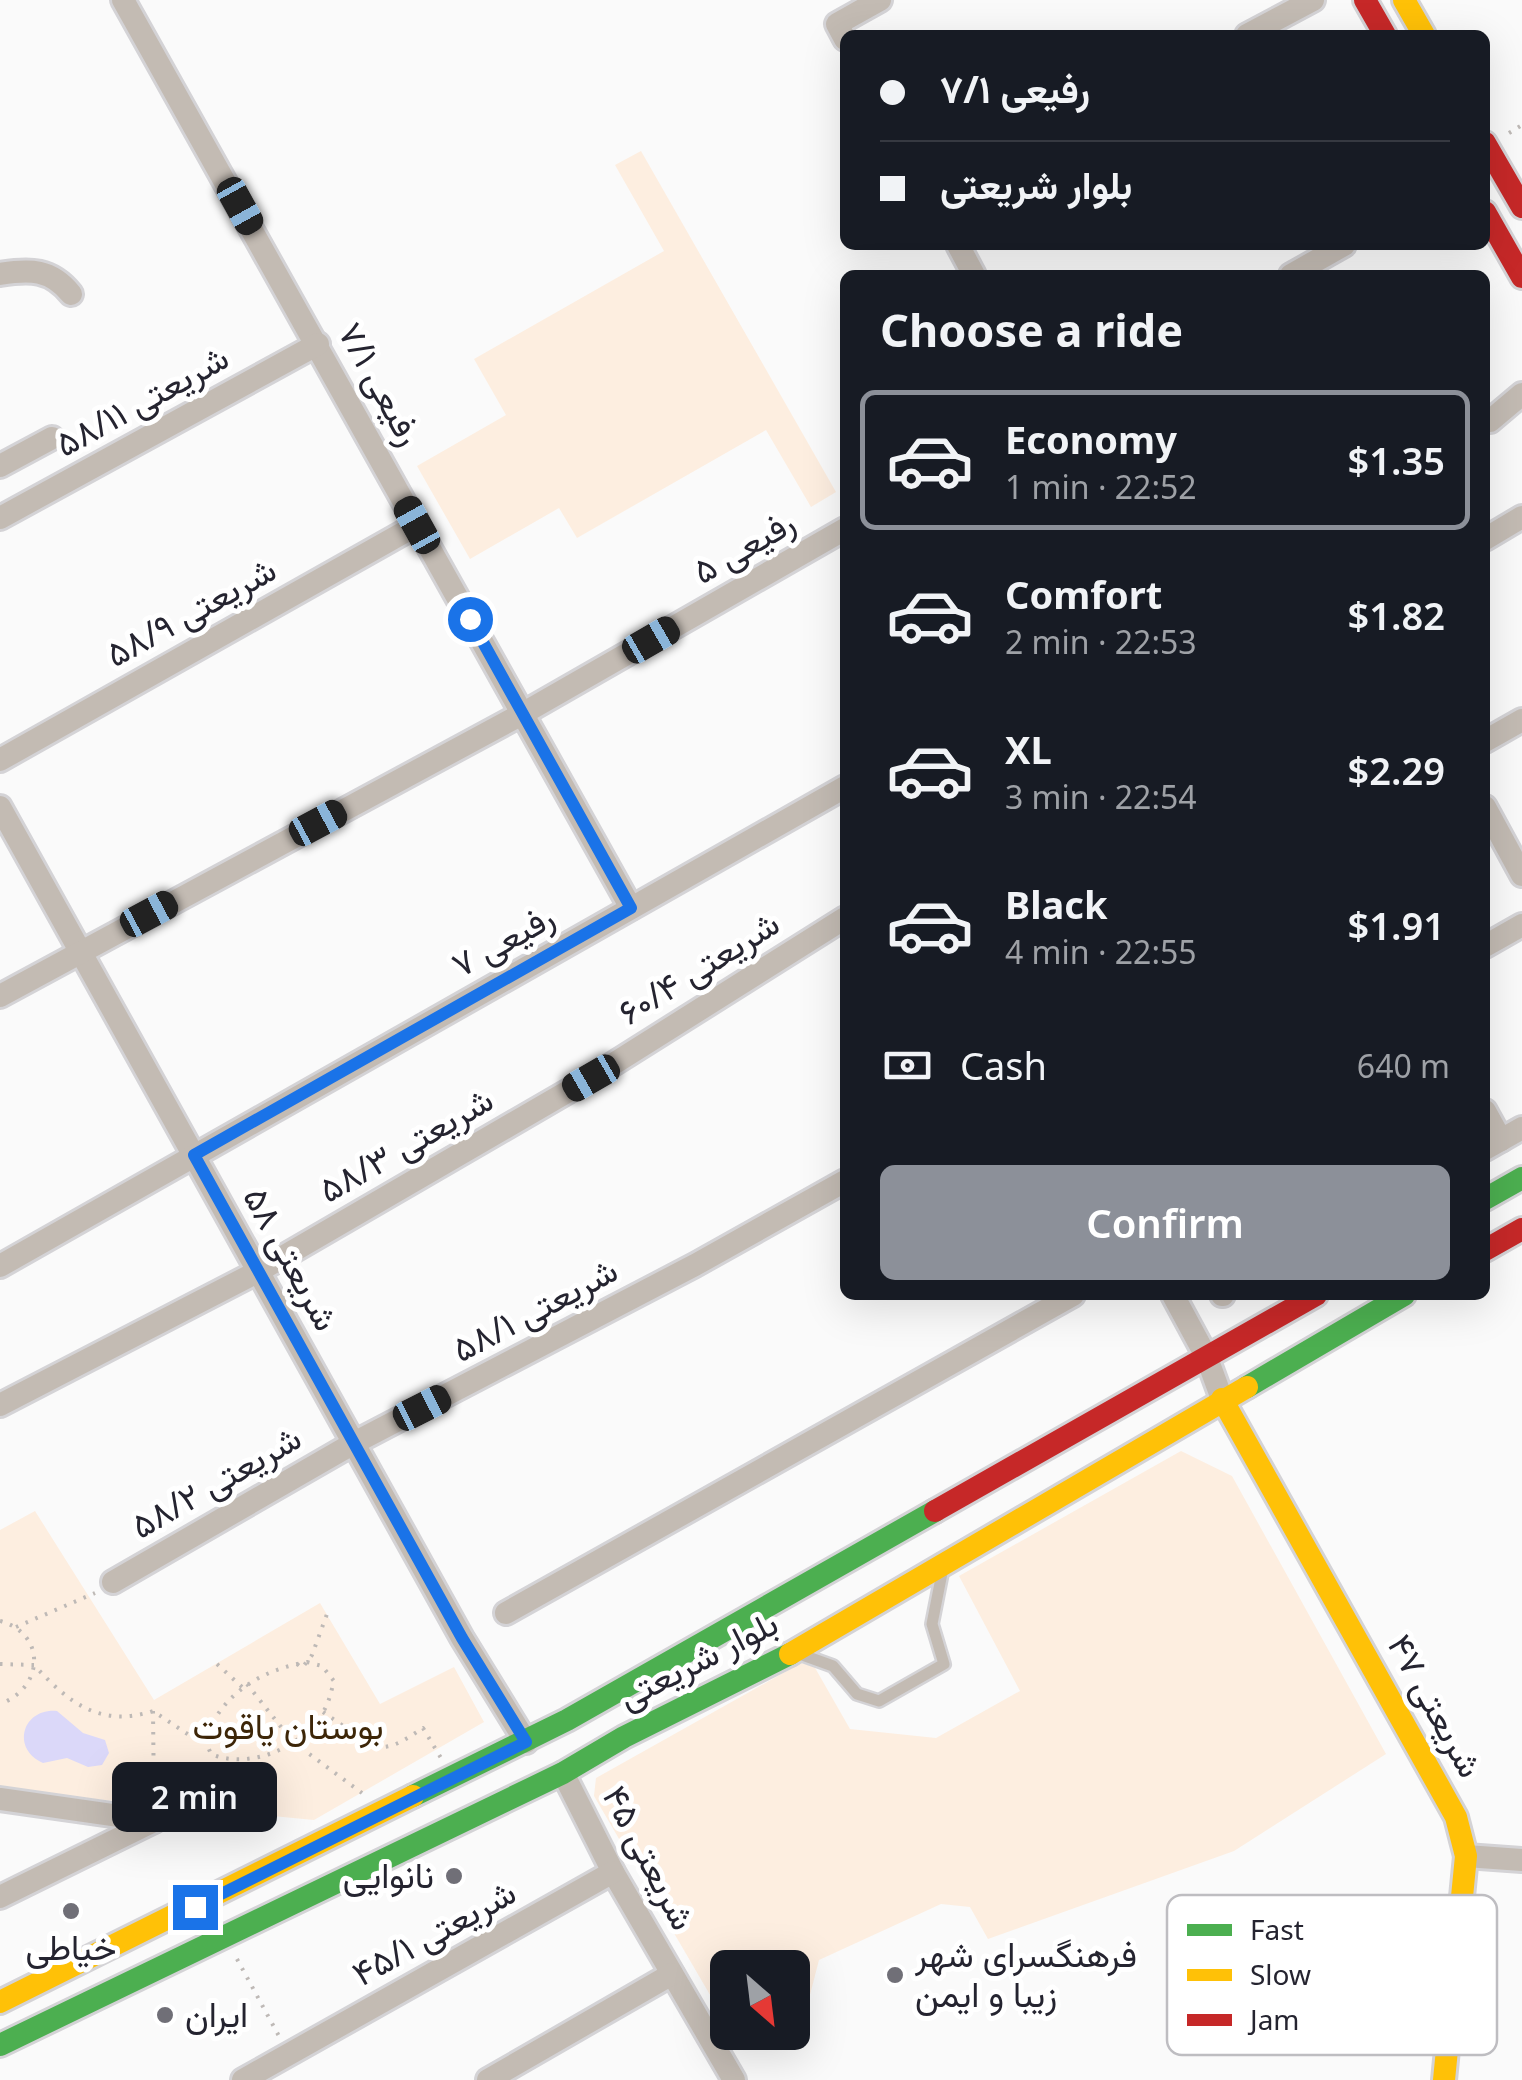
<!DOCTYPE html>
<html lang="en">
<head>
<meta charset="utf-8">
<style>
  :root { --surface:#171b24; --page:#20242c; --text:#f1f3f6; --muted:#9ea1a6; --line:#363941; --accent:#8c9099 }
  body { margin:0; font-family:"Noto Sans",Vazirmatn,sans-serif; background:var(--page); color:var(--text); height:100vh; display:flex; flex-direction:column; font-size:38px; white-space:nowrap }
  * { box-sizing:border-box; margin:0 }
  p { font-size:32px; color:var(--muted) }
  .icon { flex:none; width:55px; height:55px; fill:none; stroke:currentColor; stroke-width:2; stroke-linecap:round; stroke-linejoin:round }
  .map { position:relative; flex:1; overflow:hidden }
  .side { position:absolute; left:840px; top:270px; width:650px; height:1030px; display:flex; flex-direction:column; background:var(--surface); border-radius:15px; box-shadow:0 10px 40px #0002 }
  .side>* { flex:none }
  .top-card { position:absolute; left:840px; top:30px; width:650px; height:220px; border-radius:15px; box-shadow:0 10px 40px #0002; display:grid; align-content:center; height:220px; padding:0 40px; background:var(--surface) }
  .needle { width:65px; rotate:152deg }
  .tools { position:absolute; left:710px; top:1950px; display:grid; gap:20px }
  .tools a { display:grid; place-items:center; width:100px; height:100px; border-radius:15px; background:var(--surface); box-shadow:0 10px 40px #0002; font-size:50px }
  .end { position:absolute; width:45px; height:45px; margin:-22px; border:12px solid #1a73e8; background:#fff; box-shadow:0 0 0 5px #fff }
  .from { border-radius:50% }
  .bubble { position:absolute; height:70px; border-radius:15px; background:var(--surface); box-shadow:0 10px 40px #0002; font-size:32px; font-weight:600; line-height:70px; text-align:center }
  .car { position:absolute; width:30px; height:60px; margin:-30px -15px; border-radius:12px; box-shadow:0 0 8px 2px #0007; background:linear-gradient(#222 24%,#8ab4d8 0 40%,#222 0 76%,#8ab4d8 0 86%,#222 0) }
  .top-card b { display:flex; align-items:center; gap:35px; height:95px; font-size:38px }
  .top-card b+b { border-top:2px solid var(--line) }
  .top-card i { width:25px; height:25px; background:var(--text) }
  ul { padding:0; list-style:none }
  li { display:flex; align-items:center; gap:30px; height:140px; margin:0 20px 15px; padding:0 20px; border:5px solid transparent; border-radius:15px }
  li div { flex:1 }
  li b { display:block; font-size:38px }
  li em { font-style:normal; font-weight:600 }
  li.current { border-color:var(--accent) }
  li>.icon { width:90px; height:90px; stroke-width:1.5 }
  h2 { padding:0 40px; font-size:45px; line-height:120px }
  .pay { display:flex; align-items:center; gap:25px; height:110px; padding:0 40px; font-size:38px }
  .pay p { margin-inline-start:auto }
  .button { display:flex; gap:20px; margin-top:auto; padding:20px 40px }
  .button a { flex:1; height:115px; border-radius:15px; background:var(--accent); color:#fff; font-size:40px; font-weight:600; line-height:115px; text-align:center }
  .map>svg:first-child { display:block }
  .green { fill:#fdeee0 }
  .water { fill:#dbd8f9 }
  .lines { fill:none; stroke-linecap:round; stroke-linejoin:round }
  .lane-casing { stroke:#d4d3d6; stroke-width:16 }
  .street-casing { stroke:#d4d3d6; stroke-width:28 }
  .fast-casing { stroke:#d4d3d6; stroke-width:28 }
  .slow-casing { stroke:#d4d3d6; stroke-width:28 }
  .jam-casing { stroke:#d4d3d6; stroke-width:28 }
  .path { stroke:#beb9b6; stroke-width:4; stroke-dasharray:2.5 8; stroke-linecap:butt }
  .lane { stroke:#c3bbb3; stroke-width:11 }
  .street { stroke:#c3bbb3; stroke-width:22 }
  .fast { stroke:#4caf50; stroke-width:22 }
  .slow { stroke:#ffc107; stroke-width:22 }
  .jam { stroke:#c62828; stroke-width:22 }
  .route { stroke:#1a73e8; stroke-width:12 }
  .poi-dot { fill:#706f77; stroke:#fff; stroke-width:4 }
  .labels { text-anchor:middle; stroke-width:10; stroke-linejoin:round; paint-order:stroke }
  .street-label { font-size:35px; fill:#252430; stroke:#fff }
  .park-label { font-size:35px; fill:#3d2608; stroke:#fff }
  .poi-label { font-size:35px; fill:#252430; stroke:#fff; text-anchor:start }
  .key { fill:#fff; stroke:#bebdc1; stroke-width:2.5 }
  .key-label { font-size:28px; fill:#252430 }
</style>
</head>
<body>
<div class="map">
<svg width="1522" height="2080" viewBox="0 0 1522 2080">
  <rect width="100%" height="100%" fill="#fafafa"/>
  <g class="green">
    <polygon points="641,151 836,492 811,507 766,430 577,538 559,508 470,559 417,466 506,415 474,359 664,251 615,165"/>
    <polygon points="1181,1451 1232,1476 1386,1754 1234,1851 988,1939 970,1907 941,1904 819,1960 805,2014 793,2020 792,1968 728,1968 727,2024 594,1796 596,1778 801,1663 814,1666 850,1729 936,1738 1020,1691 959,1576"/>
    <polygon points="35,1511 154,1700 320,1603 380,1704 454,1667 484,1722 314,1820 0,1790 0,1530"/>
  </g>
  <path class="water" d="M57,1711l26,22 22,7 4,13 -7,12 -14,2 -21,-9 -24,5c-32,-14 -21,-55 14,-52z"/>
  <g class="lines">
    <defs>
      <polyline id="lane" points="797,1653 833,1666 857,1694 879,1701 944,1664 932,1624 942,1573"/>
      <g id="street">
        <polyline points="123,0 631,908"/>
        <polyline points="1247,35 1313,0"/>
        <polyline points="845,39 837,24 880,0"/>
        <polyline points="958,245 974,275"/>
        <path d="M0,274c30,-5 51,-5 71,20"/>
        <polyline points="1291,275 1344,245"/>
        <polyline points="1490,421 1522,394"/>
        <polyline points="0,466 52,438"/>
        <polyline points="0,518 318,344"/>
        <polyline points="1485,539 1522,517"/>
        <polyline points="1485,741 1522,720"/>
        <polyline points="0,760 417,525"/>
        <polyline points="0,807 462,1638 526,1742"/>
        <polyline points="1485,807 1522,875"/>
        <polyline points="1485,946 1522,925"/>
        <polyline points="0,996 522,714 845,529"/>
        <polyline points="1485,1111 1501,1140"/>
        <polyline points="1485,1149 1522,1128"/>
        <polyline points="0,1266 845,787"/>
        <polyline points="1173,1295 1207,1358 1222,1399"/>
        <polyline points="1222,1295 1223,1295"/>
        <polyline points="0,1405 257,1272 591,1078 845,918"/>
        <polyline points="113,1582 354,1443 695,1265 845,1181"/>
        <polyline points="506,1613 1073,1295"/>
        <polyline points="563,1773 613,1872 734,2080"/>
        <polyline points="0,1799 154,1821"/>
        <polyline points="1466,1856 1522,1860"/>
        <polyline points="0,1897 154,1821"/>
        <polyline points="243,2080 613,1872"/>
        <polyline points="488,2080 672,1974"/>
      </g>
      <g id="fast">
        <polyline points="1485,1199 1522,1178"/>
        <polyline points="1247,1387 1404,1295"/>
        <polyline points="413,1796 567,1720 935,1511"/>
        <polyline points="0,2045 563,1773 624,1737 790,1654"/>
      </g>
      <g id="slow">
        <polyline points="1404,0 1424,35"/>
        <polyline points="1222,1399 1456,1817 1466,1856 1444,2080"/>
        <polyline points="790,1654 1247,1387"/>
        <polyline points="0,2002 413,1796"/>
      </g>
      <g id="jam">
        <polyline points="1365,0 1385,35"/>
        <polyline points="1485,143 1522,207"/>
        <polyline points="1485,212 1522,277"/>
        <polyline points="1485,1250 1522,1229"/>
        <polyline points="935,1511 1316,1295"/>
      </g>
    </defs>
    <use href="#lane" class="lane-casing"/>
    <use href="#street" class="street-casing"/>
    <use href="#fast" class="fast-casing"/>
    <use href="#slow" class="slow-casing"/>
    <use href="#jam" class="jam-casing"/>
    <g class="path">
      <polyline points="1509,133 1522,125"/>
      <path d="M0,1621c47,13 44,67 0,83"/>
      <polyline points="16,1627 95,1593"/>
      <path d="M307,1662l15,4 12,15c-3,11 -5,22 -11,31 -21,36 -74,58 -112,42l-6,-14c16,-46 56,-70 102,-78z"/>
      <path d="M0,1664l34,1c35,38 66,63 119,46l39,26 13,3"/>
      <polyline points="217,1664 242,1687"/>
      <polyline points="297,1664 302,1668 312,1655 327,1614"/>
      <polyline points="247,1684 293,1742 362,1793"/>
      <polyline points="153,1711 154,1801"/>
      <path d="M323,1712l49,34c20,5 35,-8 51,-18l18,30"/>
      <polyline points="237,1959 280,2038"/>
    </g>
    <use href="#lane" class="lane"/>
    <use href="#street" class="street"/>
    <use href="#fast" class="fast"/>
    <use href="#slow" class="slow"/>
    <use href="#jam" class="jam"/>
  </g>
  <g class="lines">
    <polyline class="route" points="195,1907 526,1742 462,1638 194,1155 631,908 470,619"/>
  </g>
  <g class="poi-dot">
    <circle cx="454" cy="1876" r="10"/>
    <circle cx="71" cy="1911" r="10"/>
    <circle cx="895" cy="1975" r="10"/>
    <circle cx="165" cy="2015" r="10"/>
  </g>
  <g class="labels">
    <g class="street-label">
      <text transform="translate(380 384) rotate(61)" y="12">رفیعی ۷/۱</text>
      <text transform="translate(142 401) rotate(-29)" y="12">شریعتی ۵۸/۱۱</text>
      <text transform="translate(744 547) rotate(-30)" y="12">رفیعی ۵</text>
      <text transform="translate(191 612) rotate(-29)" y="12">شریعتی ۵۸/۹</text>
      <text transform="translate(503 941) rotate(-29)" y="12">رفیعی ۷</text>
      <text transform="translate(699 968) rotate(-32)" y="12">شریعتی ۶۰/۴</text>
      <text transform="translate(406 1145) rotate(-30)" y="12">شریعتی ۵۸/۳</text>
      <text transform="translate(291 1259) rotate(61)" y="12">شریعتی ۵۸</text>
      <text transform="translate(535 1310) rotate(-28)" y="12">شریعتی ۵۸/۱</text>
      <text transform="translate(216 1482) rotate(-30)" y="12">شریعتی ۵۸/۲</text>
      <text transform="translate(698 1660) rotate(-27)" y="12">بلوار شریعتی</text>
      <text transform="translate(1435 1706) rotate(61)" y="12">شریعتی ۴۷</text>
      <text transform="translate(649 1858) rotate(62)" y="12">شریعتی ۴۵</text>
      <text transform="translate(434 1933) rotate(-29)" y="12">شریعتی ۴۵/۱</text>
    </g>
    <g class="park-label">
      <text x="288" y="1739">بوستان یاقوت</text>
    </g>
    <g class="poi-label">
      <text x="434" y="1888" text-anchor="end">نانوایی</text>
      <text x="71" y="1960" text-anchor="middle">خیاطی</text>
      <text x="915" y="1967">فرهنگسرای شهر<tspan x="915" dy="40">زیبا و ایمن</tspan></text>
      <text x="185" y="2027">ایران</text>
    </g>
  </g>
  <rect x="1167" y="1895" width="330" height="160" rx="15" class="key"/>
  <rect x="1187" y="1924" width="45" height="12" fill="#4caf50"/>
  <rect x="1187" y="1969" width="45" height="12" fill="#ffc107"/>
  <rect x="1187" y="2014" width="45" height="12" fill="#c62828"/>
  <g class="key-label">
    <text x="1250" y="1940">Fast</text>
    <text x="1250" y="1985">Slow</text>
    <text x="1250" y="2030">Jam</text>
  </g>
</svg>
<div class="tools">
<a><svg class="needle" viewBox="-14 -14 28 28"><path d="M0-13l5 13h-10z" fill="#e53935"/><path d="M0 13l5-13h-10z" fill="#9ea1a6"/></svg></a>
</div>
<i class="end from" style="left:470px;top:619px"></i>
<i class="end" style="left:195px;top:1907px"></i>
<div class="bubble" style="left:112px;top:1762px;width:165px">2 min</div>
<i class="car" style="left:240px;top:206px;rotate:151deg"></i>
<i class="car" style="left:417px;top:525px;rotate:331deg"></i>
<i class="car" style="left:651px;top:640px;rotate:60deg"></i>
<i class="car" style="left:318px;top:823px;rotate:62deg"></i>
<i class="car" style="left:149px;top:914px;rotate:62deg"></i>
<i class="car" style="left:591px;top:1078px;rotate:240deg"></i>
<i class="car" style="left:422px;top:1408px;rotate:63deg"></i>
<div class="top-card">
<b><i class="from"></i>رفیعی ۷/۱</b>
<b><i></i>بلوار شریعتی</b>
</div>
<section class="side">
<h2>Choose a ride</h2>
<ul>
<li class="current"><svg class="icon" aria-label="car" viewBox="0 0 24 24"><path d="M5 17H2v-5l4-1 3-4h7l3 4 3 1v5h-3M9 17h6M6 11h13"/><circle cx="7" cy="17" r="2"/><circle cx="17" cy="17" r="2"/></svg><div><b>Economy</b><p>1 min · 22:52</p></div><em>$1.35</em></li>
<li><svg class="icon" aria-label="car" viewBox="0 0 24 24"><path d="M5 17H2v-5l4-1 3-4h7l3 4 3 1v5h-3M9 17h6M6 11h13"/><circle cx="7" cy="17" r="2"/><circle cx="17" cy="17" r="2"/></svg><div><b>Comfort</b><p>2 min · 22:53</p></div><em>$1.82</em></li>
<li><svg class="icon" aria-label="car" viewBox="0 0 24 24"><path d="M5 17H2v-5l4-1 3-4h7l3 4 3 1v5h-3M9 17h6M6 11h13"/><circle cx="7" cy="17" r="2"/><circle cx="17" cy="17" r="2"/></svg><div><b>XL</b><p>3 min · 22:54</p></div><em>$2.29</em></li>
<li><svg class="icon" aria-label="car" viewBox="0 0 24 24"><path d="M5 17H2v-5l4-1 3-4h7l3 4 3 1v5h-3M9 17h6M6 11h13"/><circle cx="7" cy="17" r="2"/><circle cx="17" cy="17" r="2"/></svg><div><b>Black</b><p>4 min · 22:55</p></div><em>$1.91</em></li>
</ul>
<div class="pay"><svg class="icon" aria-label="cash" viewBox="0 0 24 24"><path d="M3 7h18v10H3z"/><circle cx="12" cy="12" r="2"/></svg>Cash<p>640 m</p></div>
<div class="button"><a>Confirm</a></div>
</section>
</div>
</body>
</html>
